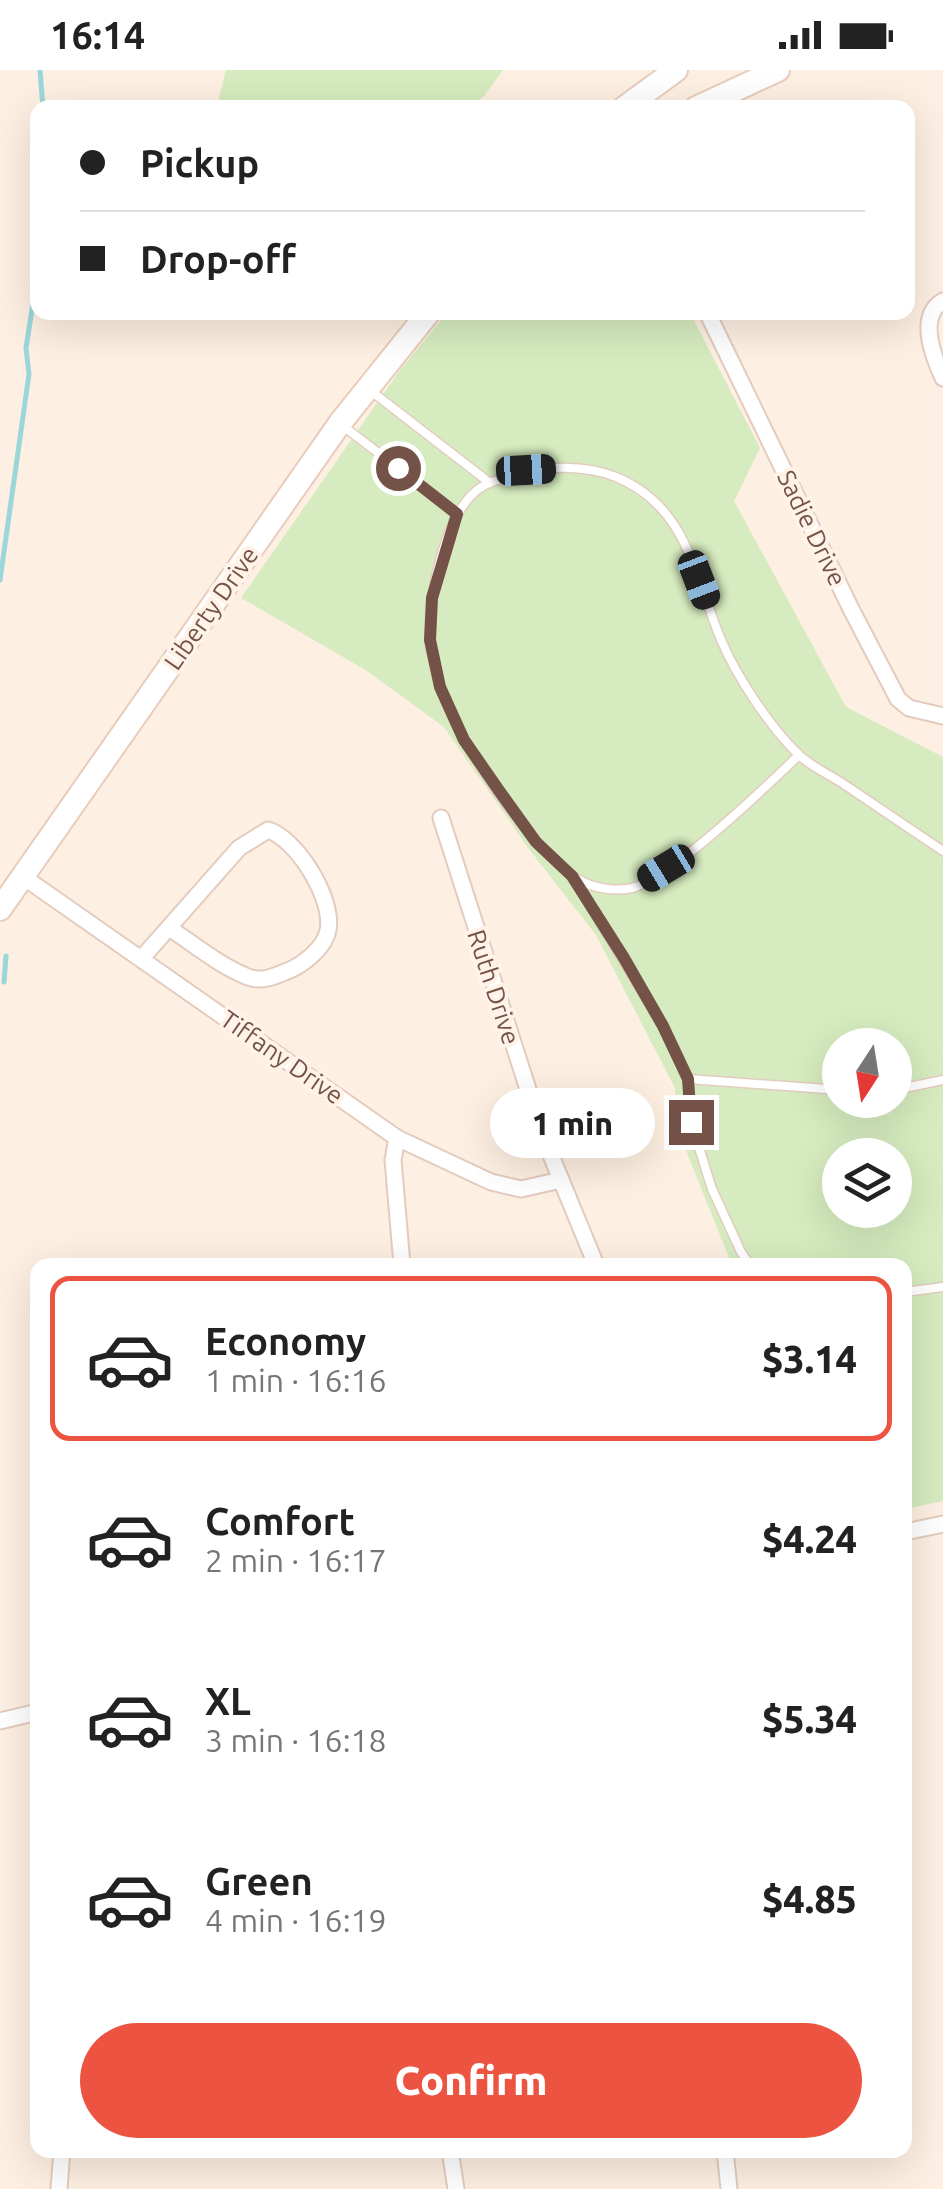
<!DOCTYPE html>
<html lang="en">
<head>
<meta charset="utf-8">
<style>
  :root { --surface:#fff; --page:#f6f6f6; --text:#222; --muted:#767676; --line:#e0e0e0; --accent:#ec5341 }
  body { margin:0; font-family:Ubuntu,sans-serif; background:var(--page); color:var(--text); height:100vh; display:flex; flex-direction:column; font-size:38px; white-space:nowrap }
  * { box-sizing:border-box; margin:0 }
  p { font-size:32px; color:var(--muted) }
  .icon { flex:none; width:55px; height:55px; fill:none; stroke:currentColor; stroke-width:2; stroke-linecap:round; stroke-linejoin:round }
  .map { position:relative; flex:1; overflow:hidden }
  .side { position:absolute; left:30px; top:1188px; width:882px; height:900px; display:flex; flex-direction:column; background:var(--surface); border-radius:20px; box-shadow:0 10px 40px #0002 }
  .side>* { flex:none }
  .guide { position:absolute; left:30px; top:30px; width:885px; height:220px; border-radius:20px; box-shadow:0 10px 40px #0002; display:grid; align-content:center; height:220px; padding:0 50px; background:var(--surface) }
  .needle { width:65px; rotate:192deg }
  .controls { position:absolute; left:822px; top:958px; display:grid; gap:20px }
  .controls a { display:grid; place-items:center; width:90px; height:90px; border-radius:50%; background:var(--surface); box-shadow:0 10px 40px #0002; font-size:50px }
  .end { position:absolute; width:45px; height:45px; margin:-22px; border:12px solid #755247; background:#fff; box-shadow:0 0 0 5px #fff }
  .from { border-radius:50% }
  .bubble { position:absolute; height:70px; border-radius:35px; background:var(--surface); box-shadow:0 10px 40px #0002; font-size:32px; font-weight:800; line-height:70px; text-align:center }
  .car { position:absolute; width:30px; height:60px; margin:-30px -15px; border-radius:12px; box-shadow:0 0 8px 2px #0007; background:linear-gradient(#222 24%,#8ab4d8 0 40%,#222 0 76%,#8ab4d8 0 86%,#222 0) }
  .guide b { display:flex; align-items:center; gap:35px; height:95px; font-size:38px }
  .guide b+b { border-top:2px solid var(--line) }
  .guide i { width:25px; height:25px; background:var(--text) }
  ul { padding:18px 0 0; list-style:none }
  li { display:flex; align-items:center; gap:30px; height:165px; margin:0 20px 15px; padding:0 30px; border:5px solid transparent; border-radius:20px }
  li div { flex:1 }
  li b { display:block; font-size:38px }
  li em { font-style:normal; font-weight:800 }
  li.selected { border-color:var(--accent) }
  li>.icon { width:90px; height:90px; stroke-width:1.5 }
  .action { display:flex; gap:20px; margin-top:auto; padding:20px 50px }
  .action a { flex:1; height:115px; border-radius:60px; background:var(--accent); color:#fff; font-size:40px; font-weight:800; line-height:115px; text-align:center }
  .status { display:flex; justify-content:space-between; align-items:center; height:70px; padding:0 50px; background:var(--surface); direction:ltr }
  .status svg { height:28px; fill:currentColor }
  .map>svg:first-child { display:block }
  .green { fill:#d6ebbf; fill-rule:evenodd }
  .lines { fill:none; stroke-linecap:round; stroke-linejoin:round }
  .stream { stroke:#9bd7d9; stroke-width:5 }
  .lane-casing { stroke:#e3ccbf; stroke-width:11 }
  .street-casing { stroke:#e3ccbf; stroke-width:19 }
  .secondary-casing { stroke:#e9ccbc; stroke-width:26 }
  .lane { stroke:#fff; stroke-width:8 }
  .street { stroke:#fff; stroke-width:15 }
  .secondary { stroke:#fff; stroke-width:22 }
  .route { stroke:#755247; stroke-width:12 }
  .labels { text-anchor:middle; stroke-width:8; stroke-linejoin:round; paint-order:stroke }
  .street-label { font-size:25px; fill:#755247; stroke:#fff3e8 }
</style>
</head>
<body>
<div class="status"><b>16:14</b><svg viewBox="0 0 49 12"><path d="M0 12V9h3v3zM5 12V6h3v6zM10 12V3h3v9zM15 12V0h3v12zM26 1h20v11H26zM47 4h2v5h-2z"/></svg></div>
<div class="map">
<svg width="943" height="2119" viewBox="0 0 943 2119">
  <rect width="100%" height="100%" fill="#fdefe1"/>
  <g class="green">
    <polygon points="226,0 503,0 484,26 469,37 217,37"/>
    <path d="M447,243h243l70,135 -26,53 112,206 97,50v744l-38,8v-244h-173l-55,-137 -2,-40 -79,-153 -67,-86 -85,-122 -80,-58 -123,-71 159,-228zM840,975h55v55h-55zM840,1085h55v55h-55z"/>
  </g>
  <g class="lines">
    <g class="stream">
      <polyline points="40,0 43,38"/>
      <polyline points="0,510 29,304 26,278 38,201"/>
      <polyline points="4,912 6,886"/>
    </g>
    <defs>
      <g id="lane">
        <polyline points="371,321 490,413"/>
        <polyline points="343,356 457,443"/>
        <path d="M799,685c-30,29 -135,130 -172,134 -21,2 -40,-2 -57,-15 -43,-32 -117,-139 -131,-192 -4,-13 -9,-30 -9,-44 -2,-41 15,-130 53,-152 8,-5 20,-7 29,-11 29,-10 75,-10 104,2 73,30 78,100 106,165 15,35 48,85 76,112 12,12 30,20 44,29 34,23 67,45 101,68"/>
        <polyline points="574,809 663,956 688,1009 691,1052 712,1119 741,1182 750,1195"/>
        <polyline points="688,1009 840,1020"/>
        <polyline points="895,1020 943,1010"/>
        <polyline points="905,1222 943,1217"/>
      </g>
      <g id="street">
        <path d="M943,231c-26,15 -10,55 0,77"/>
        <polyline points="707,242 851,539 898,629 909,638 943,646"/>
        <polyline points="441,748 543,1066 596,1195"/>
        <polyline points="22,806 397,1068 491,1112 521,1119 561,1110"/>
        <path d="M141,889l98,-111 29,-18c29,9 66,69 60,100 -3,18 -26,36 -43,42 -12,5 -24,10 -37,5 -28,-11 -54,-33 -79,-49"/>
        <polyline points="397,1068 393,1090 402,1195"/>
        <polyline points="905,1462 943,1454"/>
        <polyline points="0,1651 38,1642"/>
        <polyline points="450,2080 456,2119"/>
        <polyline points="725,2080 729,2119"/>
        <polyline points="59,2119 62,2080"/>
      </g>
      <g id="secondary">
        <polyline points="624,38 676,0"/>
        <polyline points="696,38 778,0"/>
        <polyline points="0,839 340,353 429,242"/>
      </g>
    </defs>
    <use href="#lane" class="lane-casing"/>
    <use href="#street" class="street-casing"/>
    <use href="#secondary" class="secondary-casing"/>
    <use href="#lane" class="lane"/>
    <use href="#street" class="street"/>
    <use href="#secondary" class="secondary"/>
  </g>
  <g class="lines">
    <polyline class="route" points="398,398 457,444 432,528 430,570 440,617 464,670 500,722 536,772 572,806 624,888 663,956 688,1009 691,1052"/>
  </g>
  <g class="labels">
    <g class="street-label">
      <text transform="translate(812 458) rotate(64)" y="9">Sadie Drive</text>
      <text transform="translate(211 538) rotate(-55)" y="9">Liberty Drive</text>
      <text transform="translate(494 917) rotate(72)" y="9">Ruth Drive</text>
      <text transform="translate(282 987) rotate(35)" y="9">Tiffany Drive</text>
    </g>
  </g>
</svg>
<div class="controls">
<a><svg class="needle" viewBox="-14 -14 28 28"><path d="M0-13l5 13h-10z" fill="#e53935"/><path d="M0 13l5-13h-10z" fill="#767676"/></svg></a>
<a><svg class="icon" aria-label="layers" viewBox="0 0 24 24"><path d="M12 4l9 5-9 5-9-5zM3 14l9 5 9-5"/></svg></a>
</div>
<i class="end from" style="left:398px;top:398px"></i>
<i class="end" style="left:691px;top:1052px"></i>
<div class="bubble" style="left:490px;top:1018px;width:165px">1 min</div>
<i class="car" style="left:526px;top:400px;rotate:87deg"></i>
<i class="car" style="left:699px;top:510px;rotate:159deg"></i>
<i class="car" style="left:666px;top:798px;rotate:239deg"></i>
<div class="guide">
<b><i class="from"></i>Pickup</b>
<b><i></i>Drop-off</b>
</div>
<section class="side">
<ul>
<li class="selected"><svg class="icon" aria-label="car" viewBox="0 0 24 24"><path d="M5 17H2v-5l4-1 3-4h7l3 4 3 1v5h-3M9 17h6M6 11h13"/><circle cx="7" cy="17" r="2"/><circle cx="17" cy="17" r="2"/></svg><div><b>Economy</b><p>1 min · 16:16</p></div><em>$3.14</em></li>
<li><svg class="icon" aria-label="car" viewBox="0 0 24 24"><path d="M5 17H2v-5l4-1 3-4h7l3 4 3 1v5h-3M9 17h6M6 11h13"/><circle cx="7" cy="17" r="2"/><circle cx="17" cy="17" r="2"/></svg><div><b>Comfort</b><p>2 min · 16:17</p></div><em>$4.24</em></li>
<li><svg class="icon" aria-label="car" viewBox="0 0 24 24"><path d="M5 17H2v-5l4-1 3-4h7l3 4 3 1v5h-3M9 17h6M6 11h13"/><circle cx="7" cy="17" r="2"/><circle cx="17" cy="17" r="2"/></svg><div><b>XL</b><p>3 min · 16:18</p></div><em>$5.34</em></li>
<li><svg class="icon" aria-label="car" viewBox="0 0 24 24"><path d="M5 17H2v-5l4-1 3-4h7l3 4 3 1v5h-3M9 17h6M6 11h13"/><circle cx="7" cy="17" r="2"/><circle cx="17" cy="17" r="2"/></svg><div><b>Green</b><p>4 min · 16:19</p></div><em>$4.85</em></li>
</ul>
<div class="action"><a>Confirm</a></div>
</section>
</div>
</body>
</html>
